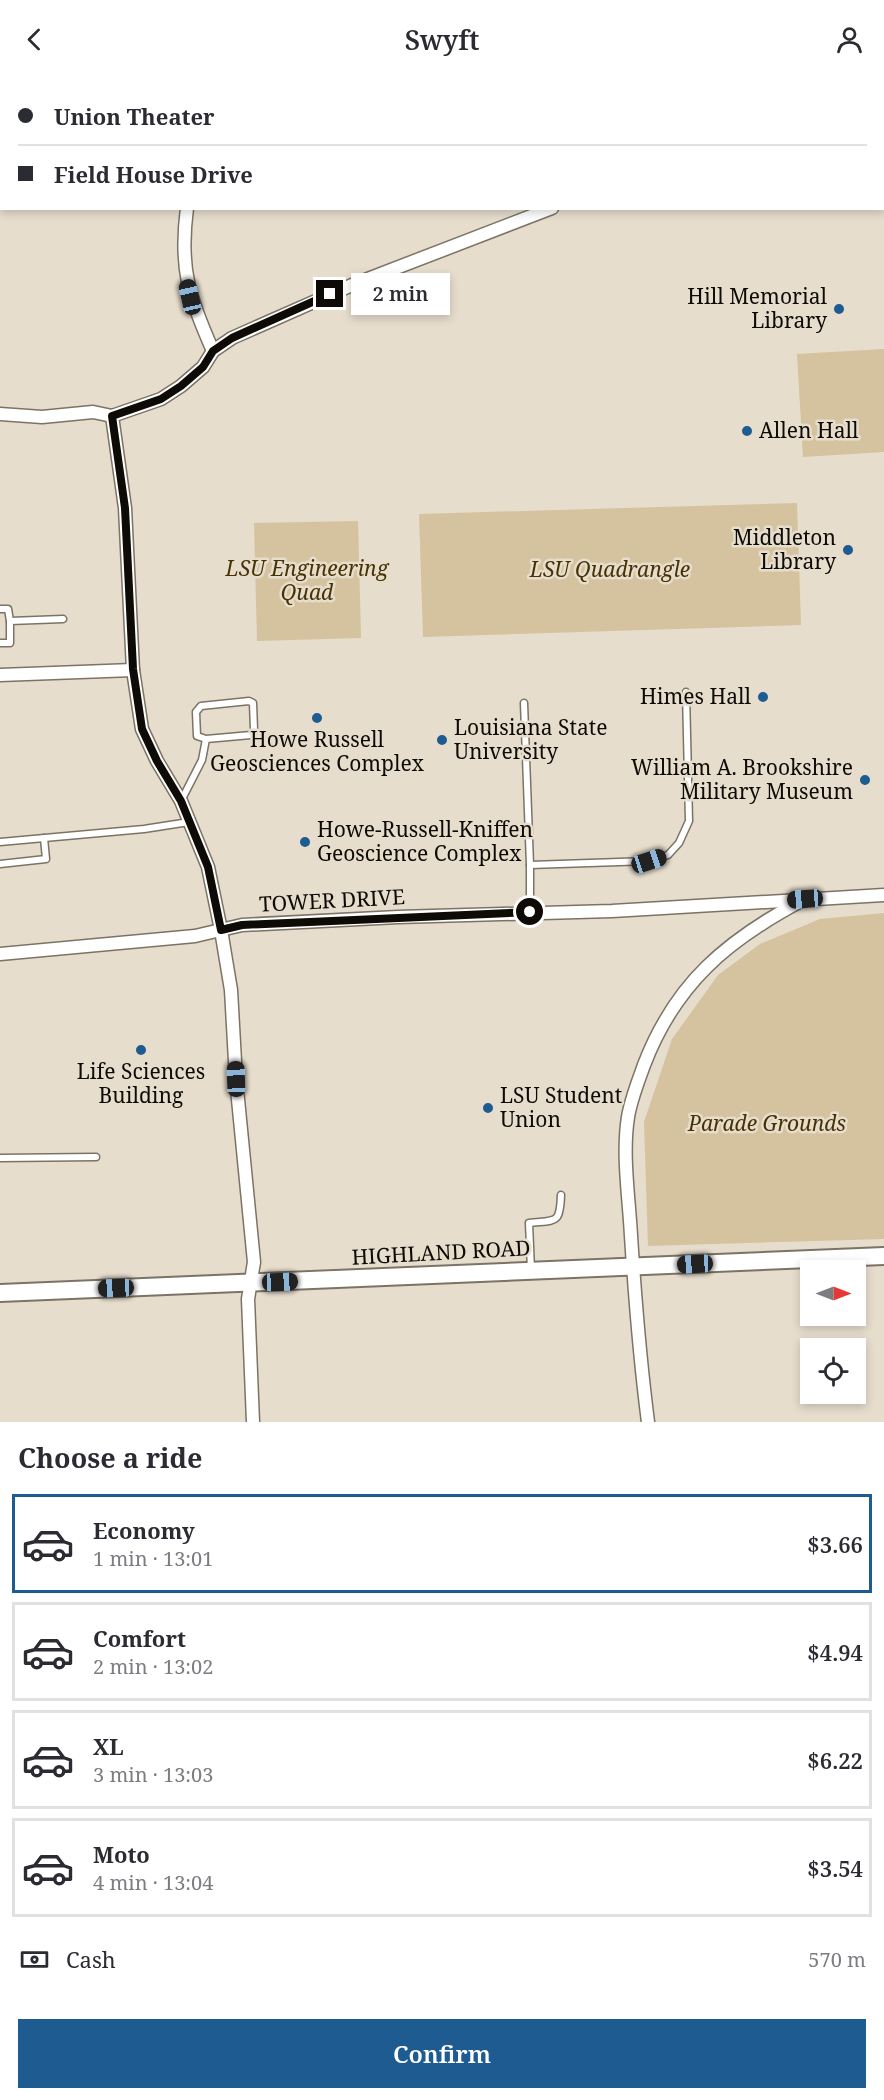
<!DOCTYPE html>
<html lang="en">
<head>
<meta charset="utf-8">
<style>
  :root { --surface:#fff; --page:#f2f2f3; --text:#2b2b33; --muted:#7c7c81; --line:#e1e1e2; --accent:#1e5b91 }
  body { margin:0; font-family:"Noto Serif",serif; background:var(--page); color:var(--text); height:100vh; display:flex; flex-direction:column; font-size:22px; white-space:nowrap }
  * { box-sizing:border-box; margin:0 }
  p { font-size:20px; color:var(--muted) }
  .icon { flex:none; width:33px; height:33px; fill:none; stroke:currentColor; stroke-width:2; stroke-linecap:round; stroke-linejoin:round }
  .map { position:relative; height:1344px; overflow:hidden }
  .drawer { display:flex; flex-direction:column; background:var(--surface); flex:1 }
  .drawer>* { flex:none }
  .banner { position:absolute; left:0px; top:0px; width:885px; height:132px; box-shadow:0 3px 9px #0003; display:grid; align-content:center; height:132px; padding:0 18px; background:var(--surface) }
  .needle { width:39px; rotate:90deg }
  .tools { position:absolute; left:800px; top:1182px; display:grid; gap:12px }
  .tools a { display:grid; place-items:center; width:66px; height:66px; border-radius:0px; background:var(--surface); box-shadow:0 3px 9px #0003; font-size:30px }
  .end { position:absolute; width:27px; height:27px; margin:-14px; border:8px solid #0e0b06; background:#fff; box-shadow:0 0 0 3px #fff }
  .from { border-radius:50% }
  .bubble { position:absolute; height:42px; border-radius:0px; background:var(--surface); box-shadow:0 3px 9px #0003; font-size:20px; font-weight:600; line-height:42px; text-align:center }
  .car { position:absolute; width:18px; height:36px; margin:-18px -9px; border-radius:8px; box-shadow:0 0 4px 2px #0007; background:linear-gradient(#222 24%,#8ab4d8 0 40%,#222 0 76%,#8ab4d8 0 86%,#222 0) }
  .banner b { display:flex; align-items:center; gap:21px; height:57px; font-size:22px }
  .banner b+b { border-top:2px solid var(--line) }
  .banner i { width:15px; height:15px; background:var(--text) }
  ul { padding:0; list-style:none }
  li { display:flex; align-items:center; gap:18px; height:99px; margin:0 12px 9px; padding:0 6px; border:3px solid var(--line); border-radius:0px }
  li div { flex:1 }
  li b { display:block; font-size:22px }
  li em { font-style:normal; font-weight:600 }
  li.active { border-color:var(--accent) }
  li>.icon { width:54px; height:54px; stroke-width:1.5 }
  h2 { padding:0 18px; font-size:27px; line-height:72px }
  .pay { display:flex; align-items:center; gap:15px; height:66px; padding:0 18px; font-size:22px }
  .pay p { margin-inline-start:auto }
  .cta { display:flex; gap:12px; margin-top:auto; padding:12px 18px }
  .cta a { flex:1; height:69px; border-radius:0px; background:var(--accent); color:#fff; font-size:24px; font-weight:600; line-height:69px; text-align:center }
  header { display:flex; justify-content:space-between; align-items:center; height:78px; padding:0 18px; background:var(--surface); font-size:27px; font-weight:600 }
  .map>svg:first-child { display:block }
  .green { fill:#d5c29f }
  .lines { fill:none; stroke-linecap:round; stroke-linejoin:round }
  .lane-casing { stroke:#7b7365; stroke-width:9 }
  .street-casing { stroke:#7b7365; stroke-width:15 }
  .secondary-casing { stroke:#7b7365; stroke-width:20 }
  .lane { stroke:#fff; stroke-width:6 }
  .street { stroke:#fff; stroke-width:12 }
  .secondary { stroke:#fff; stroke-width:16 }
  .route { stroke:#0e0b06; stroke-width:8 }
  .poi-dot { fill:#1e5b91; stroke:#e6ddcd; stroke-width:2 }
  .labels { text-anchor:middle; stroke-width:5; stroke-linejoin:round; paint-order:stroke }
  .poi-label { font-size:21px; fill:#0e0b06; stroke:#e6ddcd; text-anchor:end }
  .park-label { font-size:21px; font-style:italic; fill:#473203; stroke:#e6ddcd }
  .street-label { font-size:21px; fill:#0e0b06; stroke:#e6ddcd }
</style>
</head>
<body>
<header><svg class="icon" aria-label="back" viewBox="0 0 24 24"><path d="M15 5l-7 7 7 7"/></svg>Swyft<svg class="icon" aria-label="person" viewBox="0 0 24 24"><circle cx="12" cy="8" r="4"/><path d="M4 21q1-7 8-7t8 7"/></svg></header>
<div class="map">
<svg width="884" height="1344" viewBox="0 0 884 1344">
  <rect width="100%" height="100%" fill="#e6ddcd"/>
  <g class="green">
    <polygon points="104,0 424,0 105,2"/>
    <polygon points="884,271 884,374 803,379 797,276"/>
    <polygon points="797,425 801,547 423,559 419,436"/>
    <polygon points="358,443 361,560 257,563 254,445"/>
    <polygon points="884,835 884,1161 648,1168 644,1044 672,961 718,897 760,866 820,841"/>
  </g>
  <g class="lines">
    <defs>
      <g id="lane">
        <polyline points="0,531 8,531 10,543"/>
        <polyline points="0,565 10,565 10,543 63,541"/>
        <polyline points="524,625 530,787 530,834"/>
        <polyline points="181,723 202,682 206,661 251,657 254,652 253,625 249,623 201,628 196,634 197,658 206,661"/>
        <polyline points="0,764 144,751 189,744"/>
        <polyline points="0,786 46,781 44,760"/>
        <polyline points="530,787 649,783 668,777 679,765 689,743 686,614"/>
        <polyline points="0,1080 96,1079"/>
        <path d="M531,1192l-2,-47c27,-3 31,2 32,-28"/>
      </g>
      <g id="street">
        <polyline points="760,0 760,2"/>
        <polyline points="773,0 773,2"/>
        <polyline points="433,2 437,0"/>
        <path d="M187,130c-8,60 2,89 26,143"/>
        <polyline points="0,336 42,339 93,334 112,338 161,321 181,308 203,289 213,273 232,260 352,207 552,130"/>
        <polyline points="112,338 125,430 133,592 142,651 157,683 181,723 208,789 221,852 231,912 236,1001 254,1184 248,1221 253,1344"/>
        <polyline points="0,597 133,592"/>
        <polyline points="0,876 195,858 242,847 398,839 612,833 884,817"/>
        <path d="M648,1344c-8,-62 -13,-124 -17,-186 -2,-39 -9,-81 -3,-119 3,-18 10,-35 16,-52 31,-81 82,-124 157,-164"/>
      </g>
      <g id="secondary">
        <polyline points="27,2 28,0"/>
        <polyline points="0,63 2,60"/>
        <polyline points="0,1215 884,1178"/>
      </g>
    </defs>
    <use href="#lane" class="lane-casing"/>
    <use href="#street" class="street-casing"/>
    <use href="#secondary" class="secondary-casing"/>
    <use href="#lane" class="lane"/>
    <use href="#street" class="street"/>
    <use href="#secondary" class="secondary"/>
  </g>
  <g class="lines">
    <polyline class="route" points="330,216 232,260 213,273 203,289 181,308 161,321 112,338 125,430 133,591 142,651 157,683 181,723 208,789 221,852 242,847 530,834"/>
  </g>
  <g class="poi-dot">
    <circle cx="839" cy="231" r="6"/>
    <circle cx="747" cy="353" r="6"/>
    <circle cx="848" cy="472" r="6"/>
    <circle cx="763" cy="619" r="6"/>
    <circle cx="317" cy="640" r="6"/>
    <circle cx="442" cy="662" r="6"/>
    <circle cx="865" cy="702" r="6"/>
    <circle cx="305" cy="764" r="6"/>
    <circle cx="141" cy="972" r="6"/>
    <circle cx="488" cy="1030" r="6"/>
  </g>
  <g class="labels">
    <g class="poi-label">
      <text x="827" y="226">Hill Memorial<tspan x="827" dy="24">Library</tspan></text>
      <text x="759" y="360" text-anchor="start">Allen Hall</text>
      <text x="836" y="467">Middleton<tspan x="836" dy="24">Library</tspan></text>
      <text x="751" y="626">Himes Hall</text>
      <text x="454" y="657" text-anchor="start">Louisiana State<tspan x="454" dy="24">University</tspan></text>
      <text x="317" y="669" text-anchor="middle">Howe Russell<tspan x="317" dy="24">Geosciences Complex</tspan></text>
      <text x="853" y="697">William A. Brookshire<tspan x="853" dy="24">Military Museum</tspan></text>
      <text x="317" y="759" text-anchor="start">Howe-Russell-Kniffen<tspan x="317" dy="24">Geoscience Complex</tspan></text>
      <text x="141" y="1001" text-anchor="middle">Life Sciences<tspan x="141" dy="24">Building</tspan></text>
      <text x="500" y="1025" text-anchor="start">LSU Student<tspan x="500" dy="24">Union</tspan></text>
    </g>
    <g class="park-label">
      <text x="307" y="498">LSU Engineering<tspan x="307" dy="24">Quad</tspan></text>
      <text x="610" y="499">LSU Quadrangle</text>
      <text x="767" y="1053">Parade Grounds</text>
    </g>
    <g class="street-label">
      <text transform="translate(332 823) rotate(-3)" y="7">TOWER DRIVE</text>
      <text transform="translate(441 1175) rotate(-3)" y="7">HIGHLAND ROAD</text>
    </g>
  </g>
</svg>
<div class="tools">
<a><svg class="needle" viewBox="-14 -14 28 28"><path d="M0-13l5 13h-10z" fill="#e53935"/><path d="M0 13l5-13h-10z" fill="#7c7c81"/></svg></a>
<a><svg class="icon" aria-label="locate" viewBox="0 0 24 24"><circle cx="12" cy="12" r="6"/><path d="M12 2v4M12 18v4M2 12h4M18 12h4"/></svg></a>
</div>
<i class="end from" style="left:530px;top:834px"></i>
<i class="end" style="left:330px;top:216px"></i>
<div class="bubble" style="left:351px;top:195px;width:99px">2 min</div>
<i class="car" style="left:190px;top:219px;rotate:347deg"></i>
<i class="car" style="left:649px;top:783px;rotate:72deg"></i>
<i class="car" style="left:805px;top:821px;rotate:266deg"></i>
<i class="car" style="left:236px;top:1001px;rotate:358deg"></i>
<i class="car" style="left:695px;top:1186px;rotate:267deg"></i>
<i class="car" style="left:280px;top:1204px;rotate:88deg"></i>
<i class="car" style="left:116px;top:1210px;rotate:268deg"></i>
<div class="banner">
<b><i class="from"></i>Union Theater</b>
<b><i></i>Field House Drive</b>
</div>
</div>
<section class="drawer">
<h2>Choose a ride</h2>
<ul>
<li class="active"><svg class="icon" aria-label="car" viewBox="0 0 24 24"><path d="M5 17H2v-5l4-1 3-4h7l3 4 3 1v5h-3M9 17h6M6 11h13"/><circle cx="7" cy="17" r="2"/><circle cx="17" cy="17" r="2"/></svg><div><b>Economy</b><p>1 min · 13:01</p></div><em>$3.66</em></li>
<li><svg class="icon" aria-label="car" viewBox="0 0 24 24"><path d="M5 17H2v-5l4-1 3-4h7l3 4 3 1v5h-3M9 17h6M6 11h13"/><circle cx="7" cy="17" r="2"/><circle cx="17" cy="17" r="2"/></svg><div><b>Comfort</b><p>2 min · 13:02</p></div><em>$4.94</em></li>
<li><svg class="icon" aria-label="car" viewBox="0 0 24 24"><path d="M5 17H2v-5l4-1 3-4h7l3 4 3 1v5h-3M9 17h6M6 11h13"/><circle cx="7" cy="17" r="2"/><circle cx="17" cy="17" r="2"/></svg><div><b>XL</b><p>3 min · 13:03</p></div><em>$6.22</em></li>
<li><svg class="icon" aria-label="car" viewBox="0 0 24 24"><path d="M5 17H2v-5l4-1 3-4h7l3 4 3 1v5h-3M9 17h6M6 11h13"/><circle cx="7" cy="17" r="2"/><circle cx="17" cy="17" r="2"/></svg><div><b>Moto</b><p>4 min · 13:04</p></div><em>$3.54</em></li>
</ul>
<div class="pay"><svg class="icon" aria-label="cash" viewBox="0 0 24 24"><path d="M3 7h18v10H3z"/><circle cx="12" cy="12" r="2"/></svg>Cash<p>570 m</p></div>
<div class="cta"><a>Confirm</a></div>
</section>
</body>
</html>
